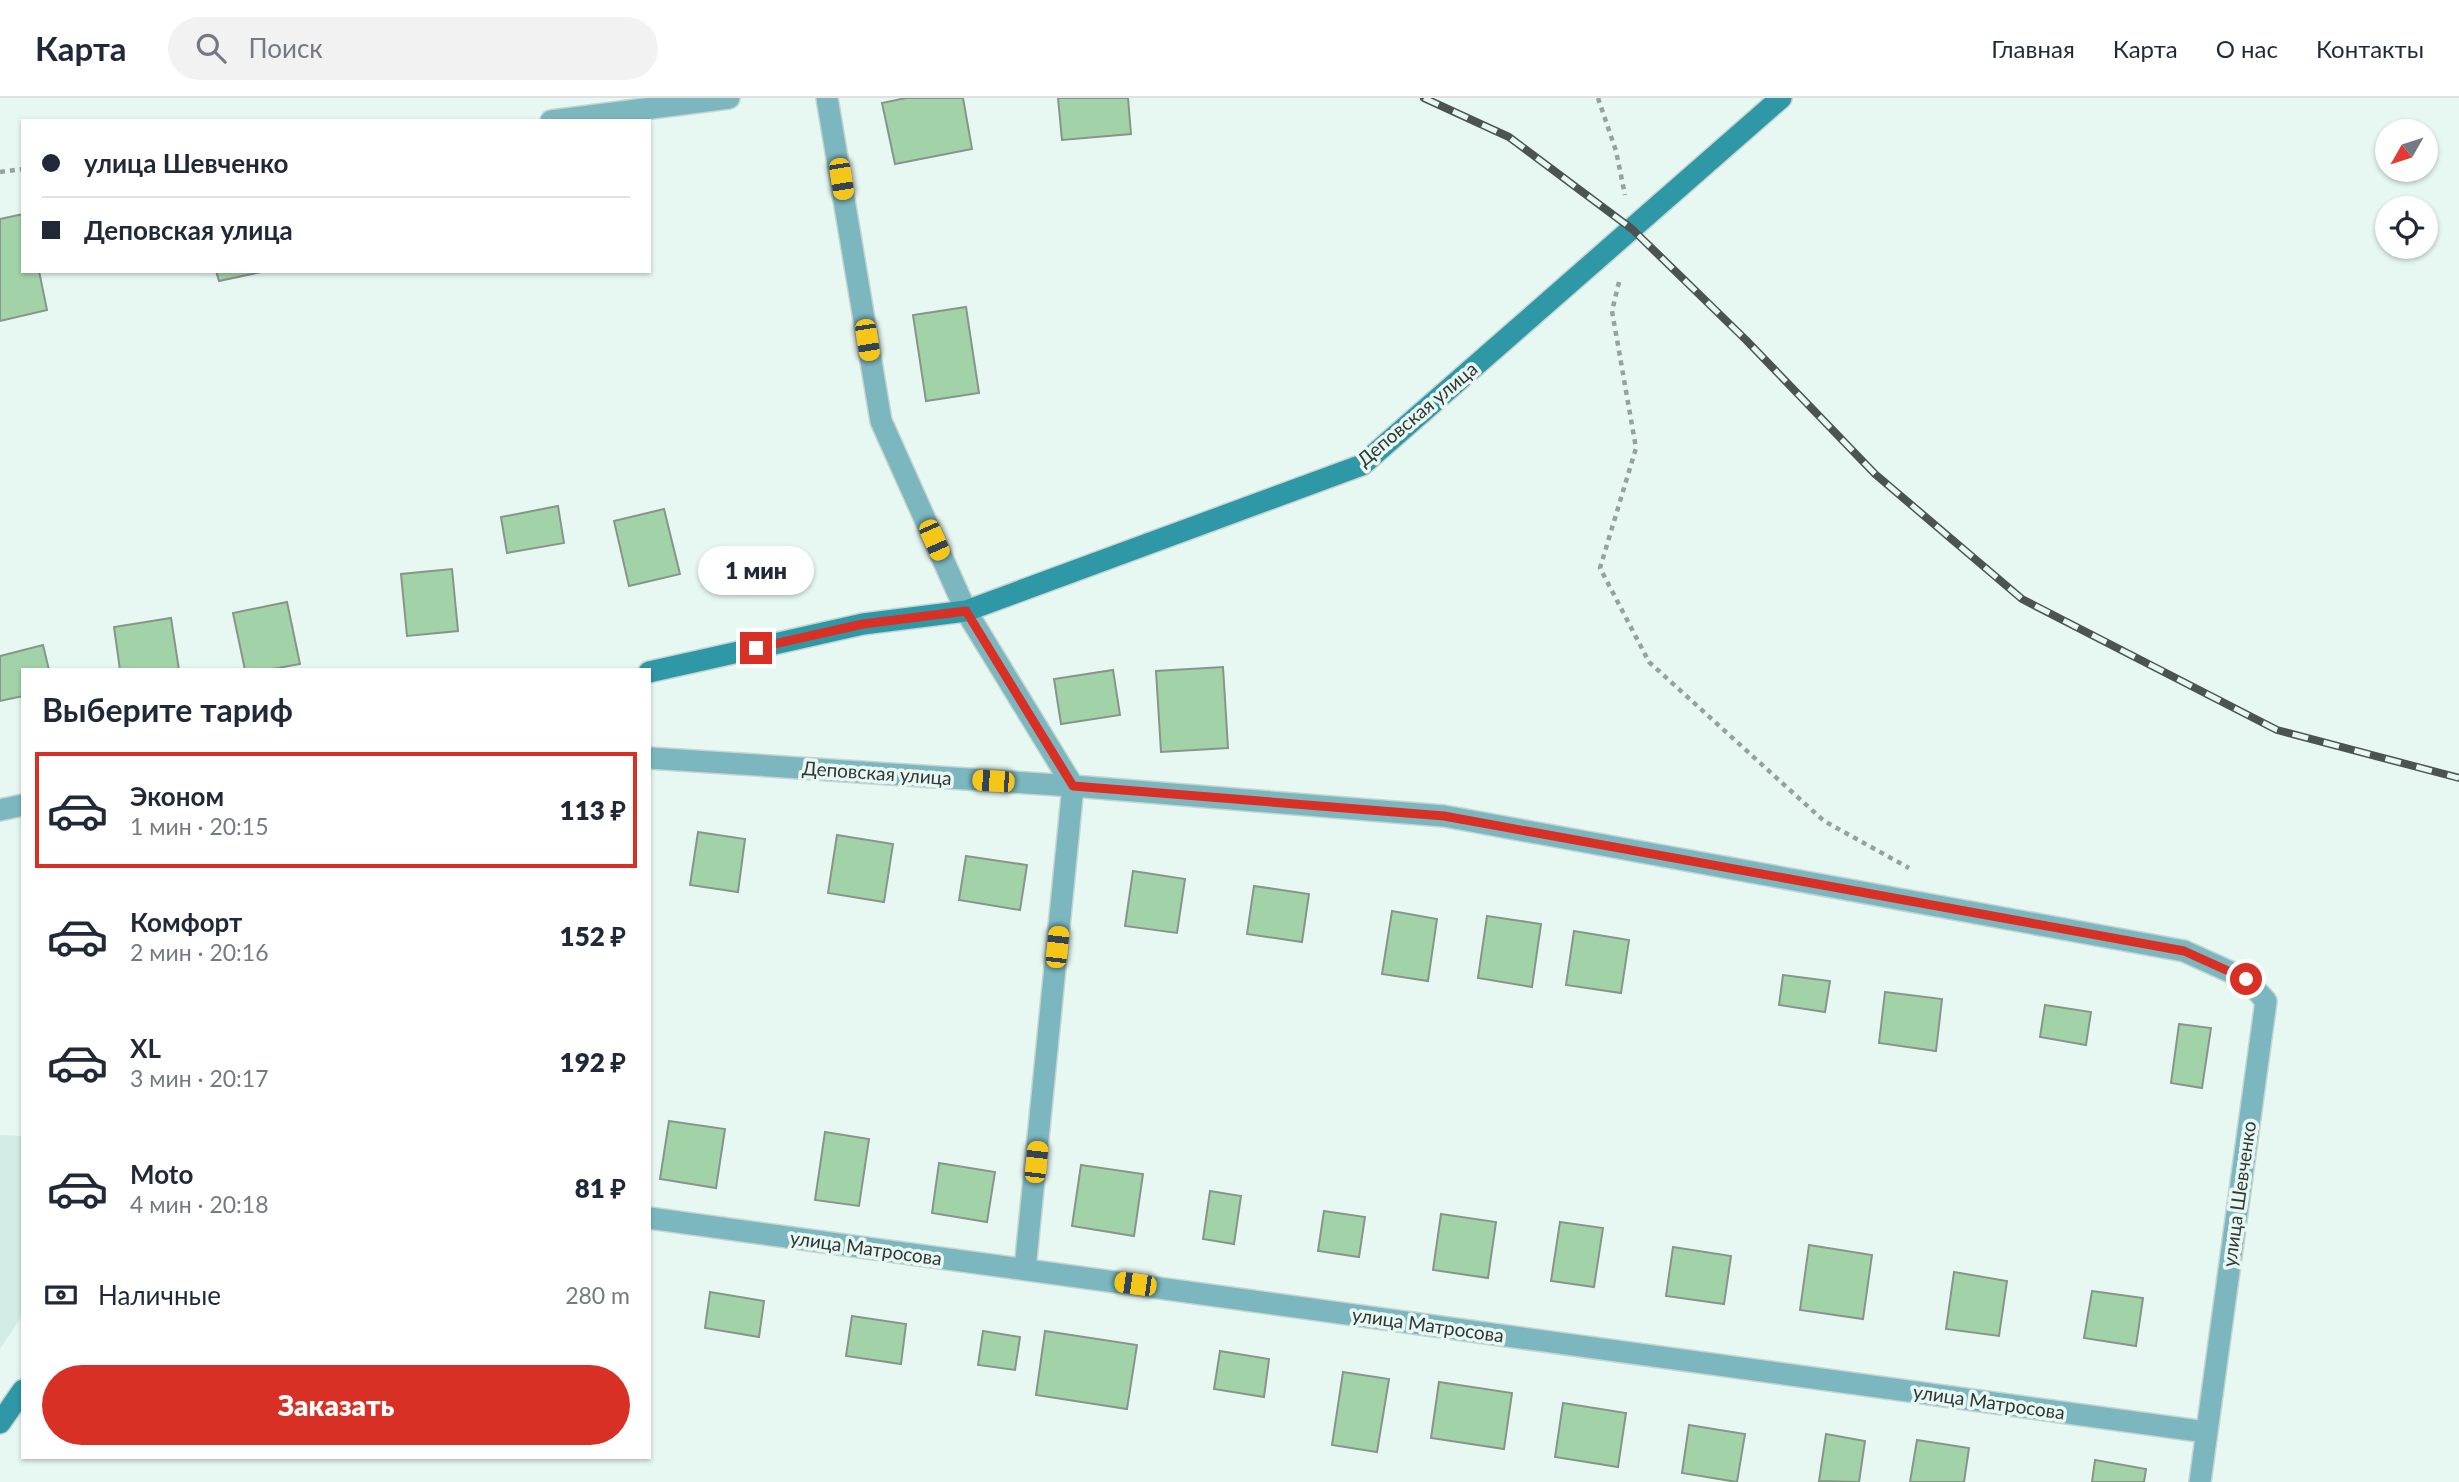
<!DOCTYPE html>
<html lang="ru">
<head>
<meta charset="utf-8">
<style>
  :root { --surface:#fff; --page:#f2f2f3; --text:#1f2937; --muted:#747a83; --line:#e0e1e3; --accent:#d93025 }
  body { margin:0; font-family:Lato,sans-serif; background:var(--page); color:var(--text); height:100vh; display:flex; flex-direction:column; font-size:26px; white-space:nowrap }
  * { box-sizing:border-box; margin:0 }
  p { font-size:23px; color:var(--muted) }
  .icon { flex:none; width:38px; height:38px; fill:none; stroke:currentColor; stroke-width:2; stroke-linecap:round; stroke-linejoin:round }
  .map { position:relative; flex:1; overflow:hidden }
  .drawer { position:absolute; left:21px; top:570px; width:630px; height:791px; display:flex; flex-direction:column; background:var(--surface); border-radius:0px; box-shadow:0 2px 5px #0004 }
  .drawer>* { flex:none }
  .hud { position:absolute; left:21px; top:21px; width:630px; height:154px; border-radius:0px; box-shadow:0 2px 5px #0004; display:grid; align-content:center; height:154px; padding:0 21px; background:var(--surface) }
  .needle { width:46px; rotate:231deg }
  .tools { position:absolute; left:2375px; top:21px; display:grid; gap:14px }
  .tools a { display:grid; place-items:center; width:63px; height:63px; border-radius:50%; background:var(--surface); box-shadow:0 2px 5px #0004; font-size:35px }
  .end { position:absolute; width:32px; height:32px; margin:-16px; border:9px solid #d93025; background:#fff; box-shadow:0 0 0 4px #fff }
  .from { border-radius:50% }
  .bubble { position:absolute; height:49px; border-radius:24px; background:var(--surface); box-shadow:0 2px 5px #0004; font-size:23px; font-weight:800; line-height:49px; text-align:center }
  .car { position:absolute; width:21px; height:42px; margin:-21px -10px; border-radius:9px; box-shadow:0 0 5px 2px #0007; background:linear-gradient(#f5c518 24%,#345 0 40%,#f5c518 0 76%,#345 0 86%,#f5c518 0) }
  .hud b { display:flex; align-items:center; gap:24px; height:66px; font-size:26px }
  .hud b+b { border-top:2px solid var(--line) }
  .hud i { width:18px; height:18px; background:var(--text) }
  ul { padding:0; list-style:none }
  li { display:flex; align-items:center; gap:21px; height:116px; margin:0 14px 10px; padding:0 7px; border:4px solid transparent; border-radius:0px }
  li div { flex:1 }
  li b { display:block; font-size:26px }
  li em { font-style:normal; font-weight:800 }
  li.active { border-color:var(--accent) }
  li>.icon { width:63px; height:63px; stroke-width:1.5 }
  h2 { padding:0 21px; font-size:32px; line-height:84px }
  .pay { display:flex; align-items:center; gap:18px; height:77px; padding:0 21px; font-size:26px }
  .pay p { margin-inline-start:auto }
  .primary-button { display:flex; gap:14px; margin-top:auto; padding:14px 21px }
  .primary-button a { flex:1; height:80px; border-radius:42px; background:var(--accent); color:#fff; font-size:28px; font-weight:800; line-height:80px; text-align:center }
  header { display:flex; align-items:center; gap:42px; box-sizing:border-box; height:98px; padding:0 35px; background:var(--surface); border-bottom:2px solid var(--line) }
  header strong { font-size:33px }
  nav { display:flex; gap:38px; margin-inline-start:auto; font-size:24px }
  .search { width:490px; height:63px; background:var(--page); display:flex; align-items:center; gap:18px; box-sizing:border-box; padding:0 24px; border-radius:38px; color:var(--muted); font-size:26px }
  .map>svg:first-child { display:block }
  .built { fill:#d3ede6 }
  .building { fill:#a2d3a8; stroke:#89948a; stroke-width:2 }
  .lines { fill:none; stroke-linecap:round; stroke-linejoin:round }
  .street-casing { stroke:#c6d5d1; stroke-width:24 }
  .secondary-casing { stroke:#c6d5d1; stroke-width:24 }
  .path { stroke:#96a29e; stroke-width:4.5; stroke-dasharray:5 5; stroke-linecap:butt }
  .street { stroke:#7cb7c0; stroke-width:21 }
  .secondary { stroke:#2f98a6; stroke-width:21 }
  .rail-casing { stroke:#4c5452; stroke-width:8 }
  .rail { stroke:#e7f8f3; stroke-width:5; stroke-dasharray:16; stroke-linecap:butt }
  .route { stroke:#d93025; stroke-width:9 }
  .labels { text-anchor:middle; stroke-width:7; stroke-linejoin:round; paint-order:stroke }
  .street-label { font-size:19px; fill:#303735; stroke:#e7f8f3 }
</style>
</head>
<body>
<header>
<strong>Карта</strong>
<div class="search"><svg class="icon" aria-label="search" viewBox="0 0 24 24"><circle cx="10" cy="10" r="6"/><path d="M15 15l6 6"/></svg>Поиск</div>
<nav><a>Главная</a><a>Карта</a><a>О нас</a><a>Контакты</a></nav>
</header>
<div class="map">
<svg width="2459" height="1384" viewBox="0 0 2459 1384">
  <rect width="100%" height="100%" fill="#e7f8f3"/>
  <polygon class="built" points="0,1037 23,1038 23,1216 0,1251"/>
  <g class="building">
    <polygon points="906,0 963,0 972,51 895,66 882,5"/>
    <polygon points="1058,0 1128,0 1131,36 1062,42"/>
    <polygon points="23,116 23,173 39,173 47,212 0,223 0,121"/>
    <polygon points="216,173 266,173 219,183"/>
    <polygon points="966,209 979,295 926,303 913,217"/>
    <polygon points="558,408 564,445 507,455 501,419"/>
    <polygon points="664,411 680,476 629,488 614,423"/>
    <polygon points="452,471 458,533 407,538 401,476"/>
    <polygon points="287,504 300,566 267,572 245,572 233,515"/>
    <polygon points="171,520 179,572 120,572 114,529"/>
    <polygon points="43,547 49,572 23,572 23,598 0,603 0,558"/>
    <polygon points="1223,569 1228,650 1161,654 1156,573"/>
    <polygon points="1113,572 1120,617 1061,626 1054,581"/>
    <polygon points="698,734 745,741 738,794 690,787"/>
    <polygon points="837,737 893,746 884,804 828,795"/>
    <polygon points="966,758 1027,767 1020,812 959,802"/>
    <polygon points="1133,773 1185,781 1177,835 1125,828"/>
    <polygon points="1254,788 1309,796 1302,844 1247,836"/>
    <polygon points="1392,813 1437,821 1428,883 1382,876"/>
    <polygon points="1487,818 1541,826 1532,889 1478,880"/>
    <polygon points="1574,833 1629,842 1621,895 1566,887"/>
    <polygon points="1783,877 1830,883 1825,914 1779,907"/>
    <polygon points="1885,894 1942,901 1936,953 1879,945"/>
    <polygon points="2045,907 2091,914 2086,947 2040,939"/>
    <polygon points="2179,926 2211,930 2202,990 2171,985"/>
    <polygon points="669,1023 725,1031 716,1090 660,1081"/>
    <polygon points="825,1034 869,1041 859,1108 815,1102"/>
    <polygon points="939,1065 995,1074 987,1124 932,1115"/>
    <polygon points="1081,1067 1143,1076 1134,1138 1072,1128"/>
    <polygon points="1210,1093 1241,1098 1234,1146 1203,1141"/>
    <polygon points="1324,1113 1365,1119 1359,1159 1318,1153"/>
    <polygon points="1441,1116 1496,1124 1488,1180 1433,1172"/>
    <polygon points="1560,1124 1603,1130 1594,1189 1551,1183"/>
    <polygon points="1809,1147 1872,1157 1863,1221 1800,1212"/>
    <polygon points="1673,1149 1731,1158 1724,1206 1666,1198"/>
    <polygon points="1954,1174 2007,1183 1999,1238 1946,1231"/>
    <polygon points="2092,1193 2143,1200 2136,1248 2084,1240"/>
    <polygon points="710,1194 764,1203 759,1239 705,1230"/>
    <polygon points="852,1218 906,1226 901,1266 846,1258"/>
    <polygon points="983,1233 1020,1239 1015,1272 978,1267"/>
    <polygon points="1045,1233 1137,1247 1127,1311 1036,1297"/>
    <polygon points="1220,1253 1269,1261 1264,1299 1214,1291"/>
    <polygon points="1343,1274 1389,1281 1377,1354 1332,1347"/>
    <polygon points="1439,1284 1512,1295 1504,1351 1431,1340"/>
    <polygon points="1563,1305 1626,1315 1618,1369 1555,1359"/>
    <polygon points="1689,1327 1745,1336 1737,1384 1682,1375"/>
    <polygon points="1826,1336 1865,1343 1859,1384 1819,1383"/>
    <polygon points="1917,1342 1969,1350 1964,1384 1910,1384"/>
    <polygon points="2095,1362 2146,1371 2144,1384 2092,1384"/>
  </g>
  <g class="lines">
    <defs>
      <g id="street">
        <polyline points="827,0 881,323 966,513 1073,688 1025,1171"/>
        <polyline points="551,23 729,0"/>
        <polyline points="649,660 1073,688 1444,718 2184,853 2246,881 2266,903 2200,1384"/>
        <polyline points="0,712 23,707"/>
        <polyline points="649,1120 2206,1334"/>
      </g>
      <g id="secondary">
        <polyline points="649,574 863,526 966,513 1362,367 1781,0"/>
        <polyline points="0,1325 23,1292"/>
      </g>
    </defs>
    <use href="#street" class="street-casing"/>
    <use href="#secondary" class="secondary-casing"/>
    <g class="path">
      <polyline points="1598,0 1616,53 1625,97"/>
      <polyline points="0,74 23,71"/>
      <polyline points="1619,184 1612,213 1636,350 1600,470 1649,564 1824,723 1909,770"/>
    </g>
    <use href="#street" class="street"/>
    <use href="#secondary" class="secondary"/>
    <defs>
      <polyline id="rail" points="1424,0 1509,39 1632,131 1746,242 1875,376 2022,501 2277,632 2459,680"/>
    </defs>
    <use href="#rail" class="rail-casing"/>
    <use href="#rail" class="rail"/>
  </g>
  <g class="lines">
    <polyline class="route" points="756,550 863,526 966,513 1073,688 1444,718 2184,853 2246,881"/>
  </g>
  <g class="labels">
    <g class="street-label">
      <text transform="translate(1417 316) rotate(-40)" y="7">Деповская улица</text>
      <text transform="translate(877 675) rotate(4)" y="7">Деповская улица</text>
      <text transform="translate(2239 1096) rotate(-82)" y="7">улица Шевченко</text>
      <text transform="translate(866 1150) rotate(8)" y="7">улица Матросова</text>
      <text transform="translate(1428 1227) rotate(8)" y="7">улица Матросова</text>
      <text transform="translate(1989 1304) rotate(8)" y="7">улица Матросова</text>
    </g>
  </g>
</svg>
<div class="tools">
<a><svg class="needle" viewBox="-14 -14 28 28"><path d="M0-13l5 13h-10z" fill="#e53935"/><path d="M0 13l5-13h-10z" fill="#747a83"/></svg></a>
<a><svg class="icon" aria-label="locate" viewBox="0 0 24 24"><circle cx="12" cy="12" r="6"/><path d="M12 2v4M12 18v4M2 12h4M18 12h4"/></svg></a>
</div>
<i class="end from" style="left:2246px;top:881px"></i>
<i class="end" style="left:756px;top:550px"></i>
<div class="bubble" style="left:698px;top:448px;width:116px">1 мин</div>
<i class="car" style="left:841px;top:81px;rotate:171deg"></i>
<i class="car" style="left:867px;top:242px;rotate:171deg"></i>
<i class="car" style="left:934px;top:442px;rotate:156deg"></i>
<i class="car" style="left:993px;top:683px;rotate:274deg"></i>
<i class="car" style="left:1057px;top:849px;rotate:6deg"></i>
<i class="car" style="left:1036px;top:1064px;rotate:6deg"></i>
<i class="car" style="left:1135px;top:1186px;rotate:278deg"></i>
<div class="hud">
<b><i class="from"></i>улица Шевченко</b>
<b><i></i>Деповская улица</b>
</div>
<section class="drawer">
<h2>Выберите тариф</h2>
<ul>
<li class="active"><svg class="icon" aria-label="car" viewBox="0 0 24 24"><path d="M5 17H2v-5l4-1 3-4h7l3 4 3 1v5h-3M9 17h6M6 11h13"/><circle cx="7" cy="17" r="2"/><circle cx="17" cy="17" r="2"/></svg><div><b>Эконом</b><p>1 мин · 20:15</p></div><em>113 ₽</em></li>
<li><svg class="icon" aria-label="car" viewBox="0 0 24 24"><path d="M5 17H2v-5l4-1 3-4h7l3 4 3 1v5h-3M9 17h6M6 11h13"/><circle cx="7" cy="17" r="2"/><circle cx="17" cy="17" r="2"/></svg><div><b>Комфорт</b><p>2 мин · 20:16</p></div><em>152 ₽</em></li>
<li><svg class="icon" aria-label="car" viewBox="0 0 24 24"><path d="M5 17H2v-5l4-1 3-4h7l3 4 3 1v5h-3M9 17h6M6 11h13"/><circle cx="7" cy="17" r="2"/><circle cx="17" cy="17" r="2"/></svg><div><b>XL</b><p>3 мин · 20:17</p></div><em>192 ₽</em></li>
<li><svg class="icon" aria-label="car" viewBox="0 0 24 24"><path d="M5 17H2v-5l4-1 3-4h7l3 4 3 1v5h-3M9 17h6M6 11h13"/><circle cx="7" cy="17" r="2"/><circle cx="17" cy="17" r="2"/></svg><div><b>Moto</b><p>4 мин · 20:18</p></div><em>81 ₽</em></li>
</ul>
<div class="pay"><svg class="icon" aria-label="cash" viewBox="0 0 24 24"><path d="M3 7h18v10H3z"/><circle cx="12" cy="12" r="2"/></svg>Наличные<p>280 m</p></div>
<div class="primary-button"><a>Заказать</a></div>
</section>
</div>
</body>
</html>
